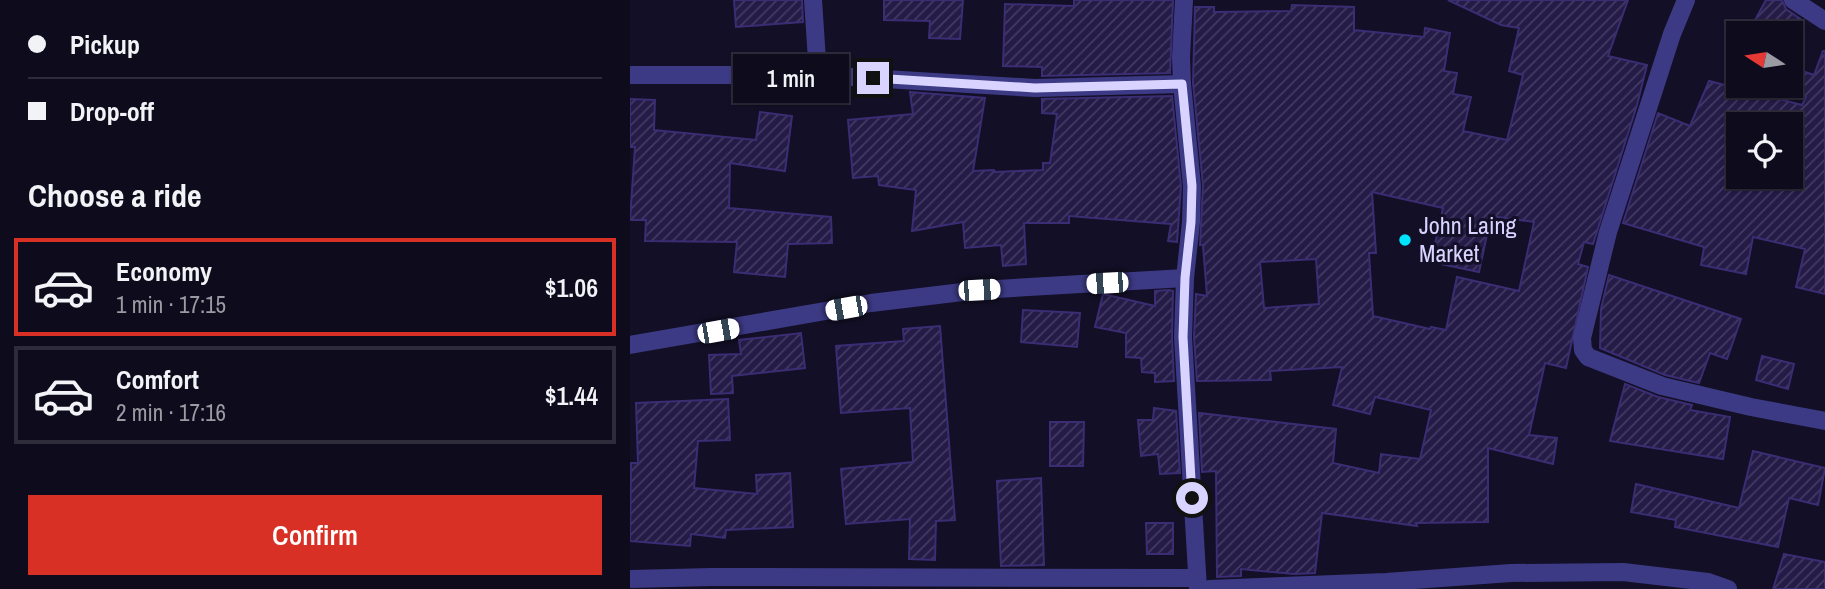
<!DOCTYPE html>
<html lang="en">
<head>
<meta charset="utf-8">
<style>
  :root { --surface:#0e0b1c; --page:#1c1929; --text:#f1f3f6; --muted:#9b9ba3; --line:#2e2b3b; --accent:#d93025 }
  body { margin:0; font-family:"Archivo Narrow",sans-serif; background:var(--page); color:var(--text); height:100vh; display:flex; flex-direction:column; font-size:26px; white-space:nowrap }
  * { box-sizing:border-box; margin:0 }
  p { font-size:23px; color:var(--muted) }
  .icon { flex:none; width:38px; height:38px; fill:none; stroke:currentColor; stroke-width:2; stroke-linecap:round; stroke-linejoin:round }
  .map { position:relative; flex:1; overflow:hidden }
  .side { display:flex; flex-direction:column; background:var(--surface); width:630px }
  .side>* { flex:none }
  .guide { display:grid; align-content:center; height:154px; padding:0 28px; background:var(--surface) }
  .needle { width:46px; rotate:282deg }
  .tools { position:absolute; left:1096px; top:21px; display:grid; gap:14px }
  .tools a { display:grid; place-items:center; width:77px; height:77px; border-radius:0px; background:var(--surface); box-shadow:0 2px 5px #0004,0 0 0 2px var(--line); font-size:35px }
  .end { position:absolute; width:32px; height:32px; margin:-16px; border:9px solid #d9d4ff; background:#111; box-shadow:0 0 0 4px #111 }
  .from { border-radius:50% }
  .bubble { position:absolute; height:49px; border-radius:0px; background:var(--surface); box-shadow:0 2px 5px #0004,0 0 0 2px var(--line); font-size:23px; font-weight:600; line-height:49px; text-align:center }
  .car { position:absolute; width:21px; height:42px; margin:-21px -10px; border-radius:9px; box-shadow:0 0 5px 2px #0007; background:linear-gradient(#fff 24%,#345 0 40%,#fff 0 76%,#345 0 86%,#fff 0) }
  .guide b { display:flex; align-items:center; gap:24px; height:66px; font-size:26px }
  .guide b+b { border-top:2px solid var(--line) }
  .guide i { width:18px; height:18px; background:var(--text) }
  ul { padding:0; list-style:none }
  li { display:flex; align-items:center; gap:21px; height:98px; margin:0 14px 10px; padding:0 14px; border:4px solid var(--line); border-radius:0px }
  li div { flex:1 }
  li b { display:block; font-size:26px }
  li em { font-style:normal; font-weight:600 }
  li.selected { border-color:var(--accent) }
  li>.icon { width:63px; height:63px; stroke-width:1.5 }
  h2 { padding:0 28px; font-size:32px; line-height:84px }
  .primary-button { display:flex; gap:14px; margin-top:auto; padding:14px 28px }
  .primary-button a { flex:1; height:80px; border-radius:0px; background:var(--accent); color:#fff; font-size:28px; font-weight:600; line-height:80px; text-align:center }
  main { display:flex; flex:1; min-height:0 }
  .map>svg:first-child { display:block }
  .building { fill:url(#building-hatch); stroke:#3b2d73; stroke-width:2; fill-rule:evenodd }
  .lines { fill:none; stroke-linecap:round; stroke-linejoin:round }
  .minor { stroke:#3d3a85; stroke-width:18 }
  .route { stroke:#d9d4ff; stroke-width:9 }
  .poi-dot { fill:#00e5ff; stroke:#130f26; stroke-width:2.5 }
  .labels { text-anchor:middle; stroke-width:6; stroke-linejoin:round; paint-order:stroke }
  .poi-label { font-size:24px; fill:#d9d4ff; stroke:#130f26; text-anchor:start }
</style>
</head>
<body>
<main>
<section class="side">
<div class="guide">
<b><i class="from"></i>Pickup</b>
<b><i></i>Drop-off</b>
</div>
<h2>Choose a ride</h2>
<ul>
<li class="selected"><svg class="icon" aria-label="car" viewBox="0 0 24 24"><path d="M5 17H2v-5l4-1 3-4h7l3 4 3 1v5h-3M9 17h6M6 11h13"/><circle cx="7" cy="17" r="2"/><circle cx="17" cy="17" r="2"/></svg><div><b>Economy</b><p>1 min · 17:15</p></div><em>$1.06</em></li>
<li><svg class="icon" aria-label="car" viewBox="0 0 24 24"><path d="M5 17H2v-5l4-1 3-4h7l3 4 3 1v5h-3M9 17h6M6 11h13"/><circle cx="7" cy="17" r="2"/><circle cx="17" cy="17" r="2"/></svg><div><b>Comfort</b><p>2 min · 17:16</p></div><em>$1.44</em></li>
</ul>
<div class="primary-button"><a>Confirm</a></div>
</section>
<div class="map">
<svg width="1195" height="589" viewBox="0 0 1195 589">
  <defs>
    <pattern id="building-hatch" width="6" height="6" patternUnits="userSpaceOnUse" patternTransform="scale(1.75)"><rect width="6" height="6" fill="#241b47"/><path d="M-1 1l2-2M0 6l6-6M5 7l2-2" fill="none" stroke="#433b63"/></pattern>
  </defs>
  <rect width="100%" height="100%" fill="#130f26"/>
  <g class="building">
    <polygon points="104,0 172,0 173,22 106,27"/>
    <polygon points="254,0 333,0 330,39 299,38 300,21 254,20"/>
    <polygon points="444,0 543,0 540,73 412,76 412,67 373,66 375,4 444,6"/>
    <path d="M818,0h180l-20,56 39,9 -10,40 -44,139 -9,-2 -6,22 10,3 -22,101 -21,-5 -16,72 28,3 -4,26 -65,-16v74l-72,1 1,3 -95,-13 -7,60 -21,1 -53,-5v7l-24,1 -1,-106 -14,1 -3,-59 137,16 -3,34 46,10 2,-19 39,5 11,-49 -56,-13 -5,17 -37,-9 9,-38 -72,4 1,9 -74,1 -3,-44 2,-43 11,2 -4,-51h-3l3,-60 -10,-102 2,-76h19v5l77,-1 1,-6 62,2v23l70,7 1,-9 25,5 -6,38 13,2 -4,21 18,3 -8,34 44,9 16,-65 -14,-4 10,-43 -18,-3zM742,192l71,16 -12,54 48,10 12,-56 43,6 -15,69 -62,-14 -11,53 -15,-3 -1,2 -57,-13 -4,-63h7zM686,259l3,45 -55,4 -4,-46z"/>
    <polygon points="1136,0 1152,0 1156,9 1172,20 1165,33 1118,33"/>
    <path d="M1193,51h2v243l-29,-7 9,-38 -52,-12 -7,37 -45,-9 3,-18 -81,-24 35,-110 32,13 19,-45 93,24 4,-8 -22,-11h6v-19l24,8zM1108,124h52v53h-52z"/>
    <polygon points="280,92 355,98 343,171 364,170 365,172 413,170 413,163 420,163 427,114 412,113 412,99 542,96 551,186 547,242 538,241 541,224 439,216 439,223 394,223 396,264 373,266 371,245 335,248 333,222 282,231 286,190 249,185 248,176 223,178 218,120 283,114"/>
    <polygon points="0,99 25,100 24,130 126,140 130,112 162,116 155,171 100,163 99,208 201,217 202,243 158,244 155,277 104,272 107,242 15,241 16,220 0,220 5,147 0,147"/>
    <polygon points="979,275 1111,319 1097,359 1080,353 1069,383 1035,375 970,348 971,309"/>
    <polygon points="539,290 543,291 542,337 544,381 525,382 525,373 512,372 511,358 496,357 496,333 465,327 473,294 525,306 525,291"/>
    <polygon points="393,310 450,313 447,347 391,342"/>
    <polygon points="310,326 325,520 306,521 305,560 279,559 280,519 216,524 211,469 283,462 280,408 211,413 206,346 274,341 273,329"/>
    <polygon points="171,333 175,368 102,376 103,393 81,394 79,355 111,354 109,340"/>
    <polygon points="1132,356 1164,364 1158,389 1126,380"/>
    <polygon points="995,384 1028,397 1062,405 1060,410 1100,417 1093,459 980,441"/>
    <polygon points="98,399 100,440 68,441 64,488 127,494 126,475 160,473 163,527 96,530 95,538 61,534 60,546 0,541 1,463 8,463 6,403"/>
    <polygon points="524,408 546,411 550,473 530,474 528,454 511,456 508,420 523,420"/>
    <polygon points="420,422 454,422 453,466 420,466"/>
    <polygon points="1123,451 1195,468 1188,505 1159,498 1148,547 1045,527 1046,520 1001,512 1006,484 1109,508"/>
    <polygon points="411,478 414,565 371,566 367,481"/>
    <polygon points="516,523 543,523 543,554 517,554"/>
    <polygon points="1154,554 1195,562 1195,589 1143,589"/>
  </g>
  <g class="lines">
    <g class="minor">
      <polyline points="183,0 188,75"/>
      <polyline points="554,0 551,57 552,84 562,186 561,222 555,278 553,337 568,589"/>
      <polyline points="1056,0 1042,34 978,232 952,338 953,350 958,357 1032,386 1121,407 1195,421"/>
      <polyline points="1163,0 1195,21"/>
      <polyline points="0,75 188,75 405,88 552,84"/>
      <polyline points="0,345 241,303 349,290 555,278"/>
      <polyline points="0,579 82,577 566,578"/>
      <polyline points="579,589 756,582 881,573 993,572 1078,582 1098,589"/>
    </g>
  </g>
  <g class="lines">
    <polyline class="route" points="243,78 405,88 552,84 562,186 561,222 555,278 553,337 562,498"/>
  </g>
  <circle class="poi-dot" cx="775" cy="240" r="7"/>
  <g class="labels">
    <g class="poi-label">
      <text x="789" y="234">John Laing<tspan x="789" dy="28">Market</tspan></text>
    </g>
  </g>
</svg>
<div class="tools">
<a><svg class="needle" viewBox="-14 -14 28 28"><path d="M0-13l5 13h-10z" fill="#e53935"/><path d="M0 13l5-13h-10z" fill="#9b9ba3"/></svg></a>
<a><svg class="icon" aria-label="locate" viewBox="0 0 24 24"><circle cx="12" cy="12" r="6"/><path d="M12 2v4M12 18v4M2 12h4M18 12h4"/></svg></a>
</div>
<i class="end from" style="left:562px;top:498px"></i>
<i class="end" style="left:243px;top:78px"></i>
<div class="bubble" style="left:103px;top:54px;width:116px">1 min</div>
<i class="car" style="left:477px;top:283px;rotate:267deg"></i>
<i class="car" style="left:349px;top:290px;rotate:87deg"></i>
<i class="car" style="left:216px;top:308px;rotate:260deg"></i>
<i class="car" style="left:88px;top:331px;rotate:80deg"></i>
</div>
</main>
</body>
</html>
